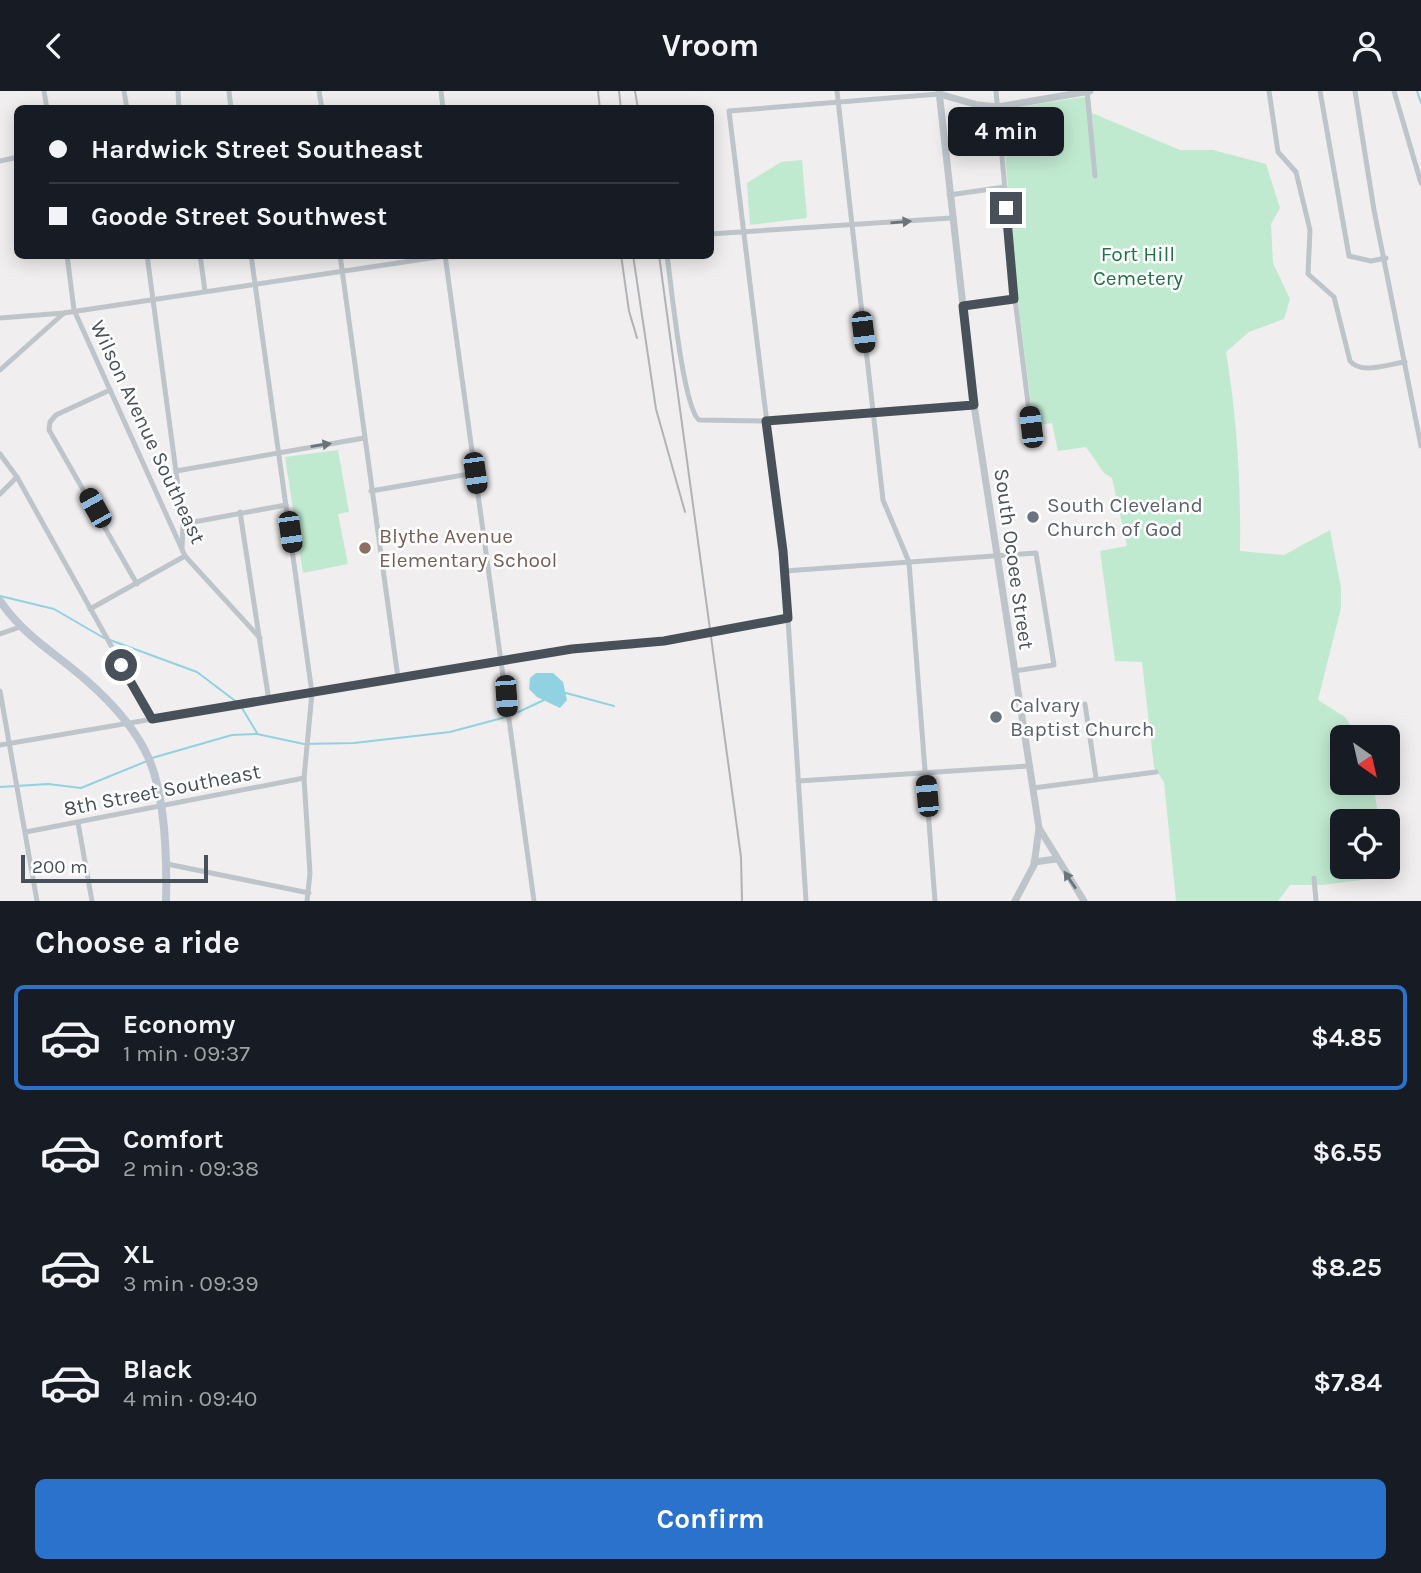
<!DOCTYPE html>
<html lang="en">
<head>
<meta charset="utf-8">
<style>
  :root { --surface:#171b24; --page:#20242c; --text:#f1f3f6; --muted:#9ea1a6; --line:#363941; --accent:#2b72cd }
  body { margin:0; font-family:Karla,sans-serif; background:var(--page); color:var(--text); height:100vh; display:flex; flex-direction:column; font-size:26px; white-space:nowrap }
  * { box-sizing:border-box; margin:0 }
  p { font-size:23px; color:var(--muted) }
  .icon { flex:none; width:38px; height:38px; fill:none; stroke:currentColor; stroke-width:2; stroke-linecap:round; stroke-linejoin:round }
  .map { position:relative; height:810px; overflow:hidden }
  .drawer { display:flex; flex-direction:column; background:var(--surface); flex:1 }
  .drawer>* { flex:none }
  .hud { position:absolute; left:14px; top:14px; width:700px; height:154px; border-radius:10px; box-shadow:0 4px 18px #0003; display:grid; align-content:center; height:154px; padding:0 35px; background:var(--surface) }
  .needle { width:46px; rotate:146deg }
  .buttons { position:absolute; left:1330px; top:634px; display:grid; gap:14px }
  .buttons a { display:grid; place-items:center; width:70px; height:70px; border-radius:10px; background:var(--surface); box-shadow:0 4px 18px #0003; font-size:35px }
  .scale { position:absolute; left:21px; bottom:18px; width:187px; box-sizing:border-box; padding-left:7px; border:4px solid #485159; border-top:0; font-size:19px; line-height:24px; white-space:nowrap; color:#485159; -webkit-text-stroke:5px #fff; paint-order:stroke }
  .end { position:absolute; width:32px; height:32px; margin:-16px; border:9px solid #485159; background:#fff; box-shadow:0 0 0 4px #fff }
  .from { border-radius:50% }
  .bubble { position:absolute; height:49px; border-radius:10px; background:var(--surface); box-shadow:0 4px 18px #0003; font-size:23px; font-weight:700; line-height:49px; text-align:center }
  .car { position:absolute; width:21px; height:42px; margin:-21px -10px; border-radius:9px; box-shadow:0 0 5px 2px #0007; background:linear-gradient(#222 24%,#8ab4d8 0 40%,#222 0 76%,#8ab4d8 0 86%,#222 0) }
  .hud b { display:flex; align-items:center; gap:24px; height:66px; font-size:26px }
  .hud b+b { border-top:2px solid var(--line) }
  .hud i { width:18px; height:18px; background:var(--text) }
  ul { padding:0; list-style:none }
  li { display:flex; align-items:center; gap:21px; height:105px; margin:0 14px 10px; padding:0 21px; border:4px solid transparent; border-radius:10px }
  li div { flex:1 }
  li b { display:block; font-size:26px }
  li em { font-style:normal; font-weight:700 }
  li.current { border-color:var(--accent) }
  li>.icon { width:63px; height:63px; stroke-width:1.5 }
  h2 { padding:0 35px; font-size:32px; line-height:84px }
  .cta { display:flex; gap:14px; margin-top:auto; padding:14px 35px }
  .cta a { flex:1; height:80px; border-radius:10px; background:var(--accent); color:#fff; font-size:28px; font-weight:700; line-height:80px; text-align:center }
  header { display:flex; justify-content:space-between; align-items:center; height:91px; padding:0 35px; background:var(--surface); font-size:32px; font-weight:700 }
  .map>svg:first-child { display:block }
  .green { fill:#c0ead0 }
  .water { fill:#91d2e2 }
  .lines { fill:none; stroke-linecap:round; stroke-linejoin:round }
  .stream { stroke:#91d2e2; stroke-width:2 }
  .minor { stroke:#bdc5cb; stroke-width:5 }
  .tertiary { stroke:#bdc5cb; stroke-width:7 }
  .secondary { stroke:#bdc6d0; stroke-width:8 }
  .rail { stroke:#b0b3b7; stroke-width:2 }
  .oneway { fill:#6b747b }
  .route { stroke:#485159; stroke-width:9 }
  .worship-dot { fill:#6b7280; stroke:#fff; stroke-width:2.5 }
  .education-dot { fill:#8d6e63; stroke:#fff; stroke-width:2.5 }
  .labels { text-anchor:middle; stroke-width:5; stroke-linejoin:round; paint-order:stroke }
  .park-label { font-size:21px; fill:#207349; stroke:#fff }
  .street-label { font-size:21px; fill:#485159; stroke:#fff }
  .worship-label { font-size:21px; fill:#5b616d; stroke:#fff; text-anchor:start }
  .education-label { font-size:21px; fill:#785e54; stroke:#fff; text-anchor:start }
</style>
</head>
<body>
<header><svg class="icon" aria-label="back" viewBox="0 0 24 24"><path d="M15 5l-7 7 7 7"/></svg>Vroom<svg class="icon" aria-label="person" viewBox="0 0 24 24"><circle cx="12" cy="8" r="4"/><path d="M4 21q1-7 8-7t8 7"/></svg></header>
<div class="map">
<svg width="1421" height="810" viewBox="0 0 1421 810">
  <rect width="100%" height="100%" fill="#f0eeee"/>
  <g class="green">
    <path d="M1090,5l2,17 88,37h33l53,14 14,44 -9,16 2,39 17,36 -6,20 -35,13 -23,20c11,66 15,132 14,199l44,4 46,-25 11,58v20l-23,92 27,17 13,20h-16v45h31l6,39h-37v45h37l-2,12 -56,7h-31l-12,16h-102l-12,-119 -10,-15 -12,-105 -27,-1 -15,-110 27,-5 -15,-68 -8,-5 -18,-26 -28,4 -6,-28 -18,3 -17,-130 -15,-181 4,-6z"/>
    <polygon points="802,69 807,127 750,134 747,92 781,71"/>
    <polygon points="338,359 349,421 338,423 348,473 303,482 285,366"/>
  </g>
  <polygon class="water" points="536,582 553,582 563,591 567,609 560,617 537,606 529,598 530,587"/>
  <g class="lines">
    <g class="stream">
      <polyline points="1417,0 1421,12"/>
      <polyline points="0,505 54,518 104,547"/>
      <polyline points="110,549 197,581 238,612"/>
      <polyline points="566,602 614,615"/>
      <polyline points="242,617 257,642"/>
      <polyline points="512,624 544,609"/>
      <polyline points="152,667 232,644 257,643 304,653 354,652 450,641 506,626"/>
      <polyline points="0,696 48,693 81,697 147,670"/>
    </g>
    <g class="minor">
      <polyline points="44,0 47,18"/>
      <polyline points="124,0 127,18"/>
      <polyline points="178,0 179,18"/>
      <polyline points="229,0 231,18"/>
      <polyline points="319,0 322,18"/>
      <polyline points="441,0 443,18"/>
      <polyline points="837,0 883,409 909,471 935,810"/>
      <polyline points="996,0 1015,208 1031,336"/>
      <polyline points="1087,0 1095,85"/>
      <path d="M1269,0l9,61 18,20 14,58 -2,44 26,23 16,64c11,14 39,3 55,1"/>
      <polyline points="1320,0 1349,165 1371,170 1386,167"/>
      <polyline points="1355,0 1374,119 1421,355"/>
      <polyline points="1394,0 1421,92"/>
      <polyline points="0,70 18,66"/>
      <polyline points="949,104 1005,96"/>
      <polyline points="710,143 951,127"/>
      <polyline points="67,164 74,219 185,465 260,547"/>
      <polyline points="147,164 183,433 182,457"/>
      <polyline points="200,164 205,200"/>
      <polyline points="251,164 312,602 304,687 310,782 307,810"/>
      <polyline points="340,164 398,587"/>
      <polyline points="445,164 534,810"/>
      <path d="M667,164c4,28 16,153 32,165l67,1 208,-16"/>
      <polyline points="963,215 1015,208"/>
      <polyline points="0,227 64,222 451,164"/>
      <polyline points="0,279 64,222"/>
      <polyline points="110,299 56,324 50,331 49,339 137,493"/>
      <polyline points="0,363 17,386 152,628"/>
      <polyline points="176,380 364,347"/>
      <polyline points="371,400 475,382"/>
      <polyline points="0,403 17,386"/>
      <polyline points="240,421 269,610"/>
      <polyline points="183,433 286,414"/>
      <polyline points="785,480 1036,462 1054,574 1014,580"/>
      <polyline points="90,518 185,465"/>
      <polyline points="0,543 20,536"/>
      <polyline points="0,600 37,810"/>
      <polyline points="1085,613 1096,687"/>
      <polyline points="0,654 501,569 580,557 632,555 788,527"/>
      <polyline points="798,690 1029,675"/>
      <polyline points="1033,697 1156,681"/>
      <polyline points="78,732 92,810"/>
      <polyline points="26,741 304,687"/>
      <polyline points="167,773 309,802"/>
      <polyline points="1314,787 1316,810"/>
      <polyline points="806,810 785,480 729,20 939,3"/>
    </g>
    <g class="tertiary">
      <polyline points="939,0 974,314 1039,737 1034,774 1015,810"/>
      <polyline points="939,3 978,14 998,16 1090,0"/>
      <polyline points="1039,737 1084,810"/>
      <polyline points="1034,771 1056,768"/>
    </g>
    <path class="secondary" d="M0,510c28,39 52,49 86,79 24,21 50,49 63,79 16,38 18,100 17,142"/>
    <g class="rail">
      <polyline points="598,0 600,18"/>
      <polyline points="619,0 621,18"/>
      <polyline points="635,0 638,18"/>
      <polyline points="621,164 629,220 637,247"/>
      <polyline points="633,164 656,318 685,421"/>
      <polyline points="659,164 741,766 742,810"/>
    </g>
  </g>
  <defs><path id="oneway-solid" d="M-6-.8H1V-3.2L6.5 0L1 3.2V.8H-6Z" transform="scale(1.75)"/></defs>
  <g class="oneway">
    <use href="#oneway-solid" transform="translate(901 131) rotate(-5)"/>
    <use href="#oneway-solid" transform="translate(321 354) rotate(-9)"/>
    <use href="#oneway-solid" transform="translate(1070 789) rotate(-124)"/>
  </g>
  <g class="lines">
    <polyline class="route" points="121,574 152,628 572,558 664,550 788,527 783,460 766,330 974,314 963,215 1014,208 1006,117"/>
  </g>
  <g class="worship-dot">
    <circle cx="1033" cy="426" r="7"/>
    <circle cx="996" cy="626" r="7"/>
  </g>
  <circle class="education-dot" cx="365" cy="457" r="7"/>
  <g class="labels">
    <g class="park-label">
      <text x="1138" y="170">Fort Hill<tspan x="1138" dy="24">Cemetery</tspan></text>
    </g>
    <g class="street-label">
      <text transform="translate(148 341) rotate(65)" y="7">Wilson Avenue Southeast</text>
      <text transform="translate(1014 468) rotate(82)" y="7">South Ocoee Street</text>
      <text transform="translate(162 699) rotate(-11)" y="7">8th Street Southeast</text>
    </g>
    <g class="worship-label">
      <text x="1047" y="421">South Cleveland<tspan x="1047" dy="24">Church of God</tspan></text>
      <text x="1010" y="621">Calvary<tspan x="1010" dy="24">Baptist Church</tspan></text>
    </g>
    <g class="education-label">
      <text x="379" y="452">Blythe Avenue<tspan x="379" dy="24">Elementary School</tspan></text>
    </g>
  </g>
</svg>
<div class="buttons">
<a><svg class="needle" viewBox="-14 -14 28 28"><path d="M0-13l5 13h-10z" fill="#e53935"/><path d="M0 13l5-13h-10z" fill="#9ea1a6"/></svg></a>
<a><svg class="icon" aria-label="locate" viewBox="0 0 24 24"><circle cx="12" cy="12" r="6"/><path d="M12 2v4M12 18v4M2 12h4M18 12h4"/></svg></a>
</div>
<div class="scale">200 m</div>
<i class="end from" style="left:121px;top:574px"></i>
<i class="end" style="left:1006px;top:117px"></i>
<div class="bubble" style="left:948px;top:16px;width:116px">4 min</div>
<i class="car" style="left:863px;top:241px;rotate:173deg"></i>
<i class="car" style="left:1031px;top:336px;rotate:353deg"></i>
<i class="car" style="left:475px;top:382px;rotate:172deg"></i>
<i class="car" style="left:95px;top:417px;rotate:331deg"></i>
<i class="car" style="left:290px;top:441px;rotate:172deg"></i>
<i class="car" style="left:506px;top:605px;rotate:176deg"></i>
<i class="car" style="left:927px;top:705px;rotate:355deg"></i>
<div class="hud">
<b><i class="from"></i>Hardwick Street Southeast</b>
<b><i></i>Goode Street Southwest</b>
</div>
</div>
<section class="drawer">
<h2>Choose a ride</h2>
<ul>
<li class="current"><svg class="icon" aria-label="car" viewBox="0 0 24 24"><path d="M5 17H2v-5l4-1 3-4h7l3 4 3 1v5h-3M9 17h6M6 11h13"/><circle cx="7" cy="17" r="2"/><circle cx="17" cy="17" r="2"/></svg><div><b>Economy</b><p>1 min · 09:37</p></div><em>$4.85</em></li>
<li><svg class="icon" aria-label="car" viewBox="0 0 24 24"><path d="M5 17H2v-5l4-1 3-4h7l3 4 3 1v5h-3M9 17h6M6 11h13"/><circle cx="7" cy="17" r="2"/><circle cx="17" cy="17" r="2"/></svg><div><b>Comfort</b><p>2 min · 09:38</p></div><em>$6.55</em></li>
<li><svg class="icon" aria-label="car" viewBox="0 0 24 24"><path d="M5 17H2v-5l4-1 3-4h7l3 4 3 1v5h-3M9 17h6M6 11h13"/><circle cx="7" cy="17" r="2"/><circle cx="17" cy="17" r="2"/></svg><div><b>XL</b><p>3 min · 09:39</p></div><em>$8.25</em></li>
<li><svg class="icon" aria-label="car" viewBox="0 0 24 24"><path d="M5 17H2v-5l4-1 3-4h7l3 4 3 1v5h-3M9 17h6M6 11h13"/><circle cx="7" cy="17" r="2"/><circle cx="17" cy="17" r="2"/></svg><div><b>Black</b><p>4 min · 09:40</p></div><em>$7.84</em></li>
</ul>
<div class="cta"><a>Confirm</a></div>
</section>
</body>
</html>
